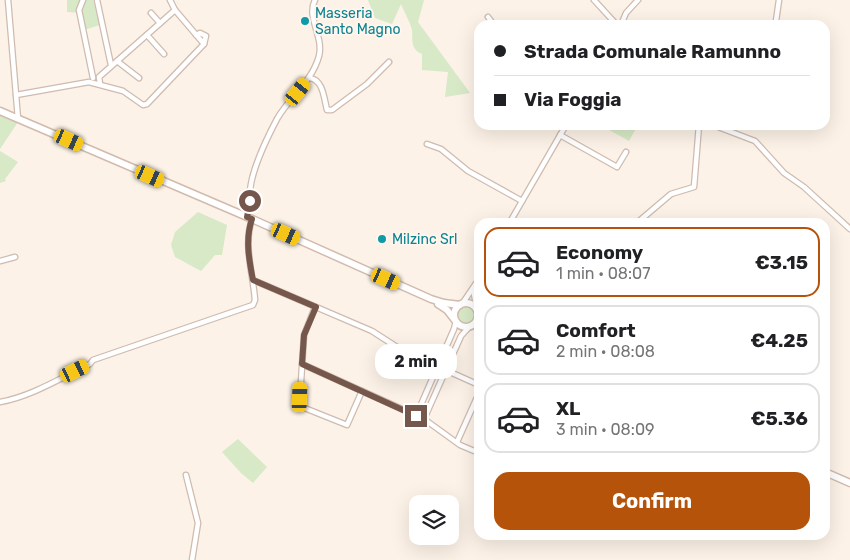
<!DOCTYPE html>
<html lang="en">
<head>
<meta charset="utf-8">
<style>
  :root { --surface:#fff; --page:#f6f6f6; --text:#202124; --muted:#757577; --line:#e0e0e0; --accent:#b45309 }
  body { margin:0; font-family:Rubik,sans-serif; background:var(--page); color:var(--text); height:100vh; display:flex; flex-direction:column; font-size:19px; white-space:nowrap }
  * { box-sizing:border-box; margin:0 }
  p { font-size:16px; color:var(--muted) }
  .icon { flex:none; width:28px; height:28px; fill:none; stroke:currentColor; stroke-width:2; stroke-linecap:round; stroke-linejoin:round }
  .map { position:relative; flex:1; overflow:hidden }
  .panel { position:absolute; left:474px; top:218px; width:356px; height:322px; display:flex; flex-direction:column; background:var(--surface); border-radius:15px; box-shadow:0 5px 20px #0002 }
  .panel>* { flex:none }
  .banner { position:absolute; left:474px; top:20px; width:356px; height:110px; border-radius:15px; box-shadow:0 5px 20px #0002; display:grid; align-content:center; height:110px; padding:0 20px; background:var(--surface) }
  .buttons { position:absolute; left:409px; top:495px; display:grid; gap:10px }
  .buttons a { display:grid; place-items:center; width:50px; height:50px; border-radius:10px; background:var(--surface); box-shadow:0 5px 20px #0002; font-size:25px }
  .end { position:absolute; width:22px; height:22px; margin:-11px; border:6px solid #75574c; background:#fff; box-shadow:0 0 0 2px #fff }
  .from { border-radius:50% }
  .bubble { position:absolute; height:35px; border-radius:15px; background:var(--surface); box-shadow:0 5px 20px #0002; font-size:16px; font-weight:700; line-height:35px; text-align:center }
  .car { position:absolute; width:15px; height:30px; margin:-15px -8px; border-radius:6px; box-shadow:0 0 4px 1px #0007; background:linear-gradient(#f5c518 24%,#345 0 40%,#f5c518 0 76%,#345 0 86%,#f5c518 0) }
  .banner b { display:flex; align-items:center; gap:18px; height:48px; font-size:19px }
  .banner b+b { border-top:1px solid var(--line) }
  .banner i { width:12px; height:12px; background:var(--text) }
  ul { padding:9px 0 0; list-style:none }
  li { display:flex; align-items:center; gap:15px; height:70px; margin:0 10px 8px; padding:0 10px; border:2px solid var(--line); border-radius:15px }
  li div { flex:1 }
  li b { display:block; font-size:19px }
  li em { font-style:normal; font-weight:700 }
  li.current { border-color:var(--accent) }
  li>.icon { width:45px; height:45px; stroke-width:1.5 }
  .action { display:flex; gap:10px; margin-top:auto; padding:10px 20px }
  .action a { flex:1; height:58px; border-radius:15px; background:var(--accent); color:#fff; font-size:20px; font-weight:700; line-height:58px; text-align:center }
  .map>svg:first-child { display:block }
  .green { fill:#d7e9c6 }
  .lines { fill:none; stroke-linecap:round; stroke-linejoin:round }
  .minor-casing { stroke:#cfbbb0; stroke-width:7 }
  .secondary-casing { stroke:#d2bbae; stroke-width:9 }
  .minor { stroke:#fff; stroke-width:4.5 }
  .secondary { stroke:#fff; stroke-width:6 }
  .route { stroke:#75574c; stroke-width:6 }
  .culture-dot { fill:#0f9aa8; stroke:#fef6ee; stroke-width:2 }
  .labels { text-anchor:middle; stroke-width:4; stroke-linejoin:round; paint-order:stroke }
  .culture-label { font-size:14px; fill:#0d838f; stroke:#fef6ee; text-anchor:start }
</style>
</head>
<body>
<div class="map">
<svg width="850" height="560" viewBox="0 0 850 560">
  <rect width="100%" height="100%" fill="#fcf2e7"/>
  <g class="green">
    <polygon points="67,0 93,0 100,25 84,30 81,13 67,12"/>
    <path d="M368,0h56l-6,22 52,71 -25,4 3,-25 -26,-2v-16c-12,-5 -9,-14 -10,-24 -2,-9 -8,-18 -11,-26l-9,20 -17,-6z"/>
    <polygon points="0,114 18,122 0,149"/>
    <polygon points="600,125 638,125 629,141"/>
    <polygon points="0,151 18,162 5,179 6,181 0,183"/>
    <polygon points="198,212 227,225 222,255 215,255 201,271 175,257 171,245 175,232"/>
    <circle cx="466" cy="315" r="8"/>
    <polygon points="238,439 267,467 253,483 241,473 222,452"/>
  </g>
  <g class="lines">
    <defs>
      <g id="minor">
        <polyline points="8,0 16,95"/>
        <polyline points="83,0 79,10 93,78"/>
        <polyline points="97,0 111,65"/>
        <polyline points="170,0 175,10 204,44"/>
        <polyline points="594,0 617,25"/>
        <polyline points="151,13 160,23"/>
        <polyline points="488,17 494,25"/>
        <polyline points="621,25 626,13 638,0"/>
        <polyline points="774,25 776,21 779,0"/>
        <polyline points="147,35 164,54"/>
        <polyline points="117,61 139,78"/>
        <path d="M310,78c13,2 14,20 17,32h5l35,-26 22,-22"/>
        <polyline points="100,84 99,77 175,10"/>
        <polyline points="18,119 16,95 89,82 123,91 143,105 147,104 204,44 206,36 200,33 196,35"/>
        <polyline points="713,125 755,141 784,173 804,187 850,229"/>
        <polyline points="560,135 617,167 626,152"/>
        <polyline points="427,144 441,149 468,171 522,201"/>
        <path d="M247,217c2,-12 2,-26 5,-38 5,-21 15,-41 25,-60 13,-23 35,-37 42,-63 5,-19 -13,-39 -4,-56"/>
        <polyline points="510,222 566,125"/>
        <polyline points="638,222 671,194 694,187 699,125"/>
        <polyline points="0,261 15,257"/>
        <polyline points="253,280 372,331 403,351 479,385"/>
        <polyline points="475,288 474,294 477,309"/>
        <polyline points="462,304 479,279"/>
        <polyline points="315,307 304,335 300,397 302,407 347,425 362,391"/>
        <polyline points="302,364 424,419 460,445 479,453"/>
        <path d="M0,402c30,-5 63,-25 90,-38l3,-4 160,-55 2,-5c-2,-27 -12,-55 -3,-81"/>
        <polyline points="416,416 454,329 456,321"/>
        <polyline points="424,419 461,336 470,326"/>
        <polyline points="457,442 479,393"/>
        <polyline points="186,475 198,523 192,560"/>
      </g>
      <g id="secondary">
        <polyline points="0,111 252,219 431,299 444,303 460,305"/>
        <circle cx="466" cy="315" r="12"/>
        <polyline points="438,304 447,310 454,319"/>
        <polyline points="825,472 850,483"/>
      </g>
    </defs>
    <use href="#minor" class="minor-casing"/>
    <use href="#secondary" class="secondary-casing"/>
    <use href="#minor" class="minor"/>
    <use href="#secondary" class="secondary"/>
  </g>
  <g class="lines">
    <path class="route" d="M250,201l-3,16 5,2c-7,20 -3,41 1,61l63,27 -12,28 -2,29 114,52"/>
  </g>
  <g class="culture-dot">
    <circle cx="305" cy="21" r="5"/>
    <circle cx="382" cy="239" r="5"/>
  </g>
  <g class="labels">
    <g class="culture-label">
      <text x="315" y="18">Masseria<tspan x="315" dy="16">Santo Magno</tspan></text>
      <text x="392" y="244">Milzinc Srl</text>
    </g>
  </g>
</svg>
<div class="buttons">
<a><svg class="icon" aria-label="layers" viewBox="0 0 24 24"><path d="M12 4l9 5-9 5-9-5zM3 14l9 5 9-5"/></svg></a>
</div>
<i class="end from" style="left:250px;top:201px"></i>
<i class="end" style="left:416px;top:416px"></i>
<div class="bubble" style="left:375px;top:344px;width:82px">2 min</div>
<i class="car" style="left:298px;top:92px;rotate:39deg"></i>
<i class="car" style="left:69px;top:140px;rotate:114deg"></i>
<i class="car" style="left:150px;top:176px;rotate:114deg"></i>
<i class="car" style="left:286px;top:234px;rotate:114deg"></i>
<i class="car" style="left:386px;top:279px;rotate:114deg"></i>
<i class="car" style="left:75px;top:371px;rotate:64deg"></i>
<i class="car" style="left:300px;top:397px;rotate:2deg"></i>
<div class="banner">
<b><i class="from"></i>Strada Comunale Ramunno</b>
<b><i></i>Via Foggia</b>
</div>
<section class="panel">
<ul>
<li class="current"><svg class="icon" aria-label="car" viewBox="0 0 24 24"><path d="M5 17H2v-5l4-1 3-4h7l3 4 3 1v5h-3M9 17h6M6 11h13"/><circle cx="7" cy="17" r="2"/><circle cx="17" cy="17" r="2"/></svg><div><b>Economy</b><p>1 min · 08:07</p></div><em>€3.15</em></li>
<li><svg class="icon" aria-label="car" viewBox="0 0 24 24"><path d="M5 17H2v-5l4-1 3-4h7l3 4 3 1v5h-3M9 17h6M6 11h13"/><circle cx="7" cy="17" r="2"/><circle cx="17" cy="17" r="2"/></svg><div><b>Comfort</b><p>2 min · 08:08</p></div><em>€4.25</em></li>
<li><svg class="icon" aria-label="car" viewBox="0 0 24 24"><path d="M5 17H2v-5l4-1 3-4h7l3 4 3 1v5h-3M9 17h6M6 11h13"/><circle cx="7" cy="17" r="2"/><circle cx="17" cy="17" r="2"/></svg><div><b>XL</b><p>3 min · 08:09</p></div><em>€5.36</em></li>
</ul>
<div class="action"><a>Confirm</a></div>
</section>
</div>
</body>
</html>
